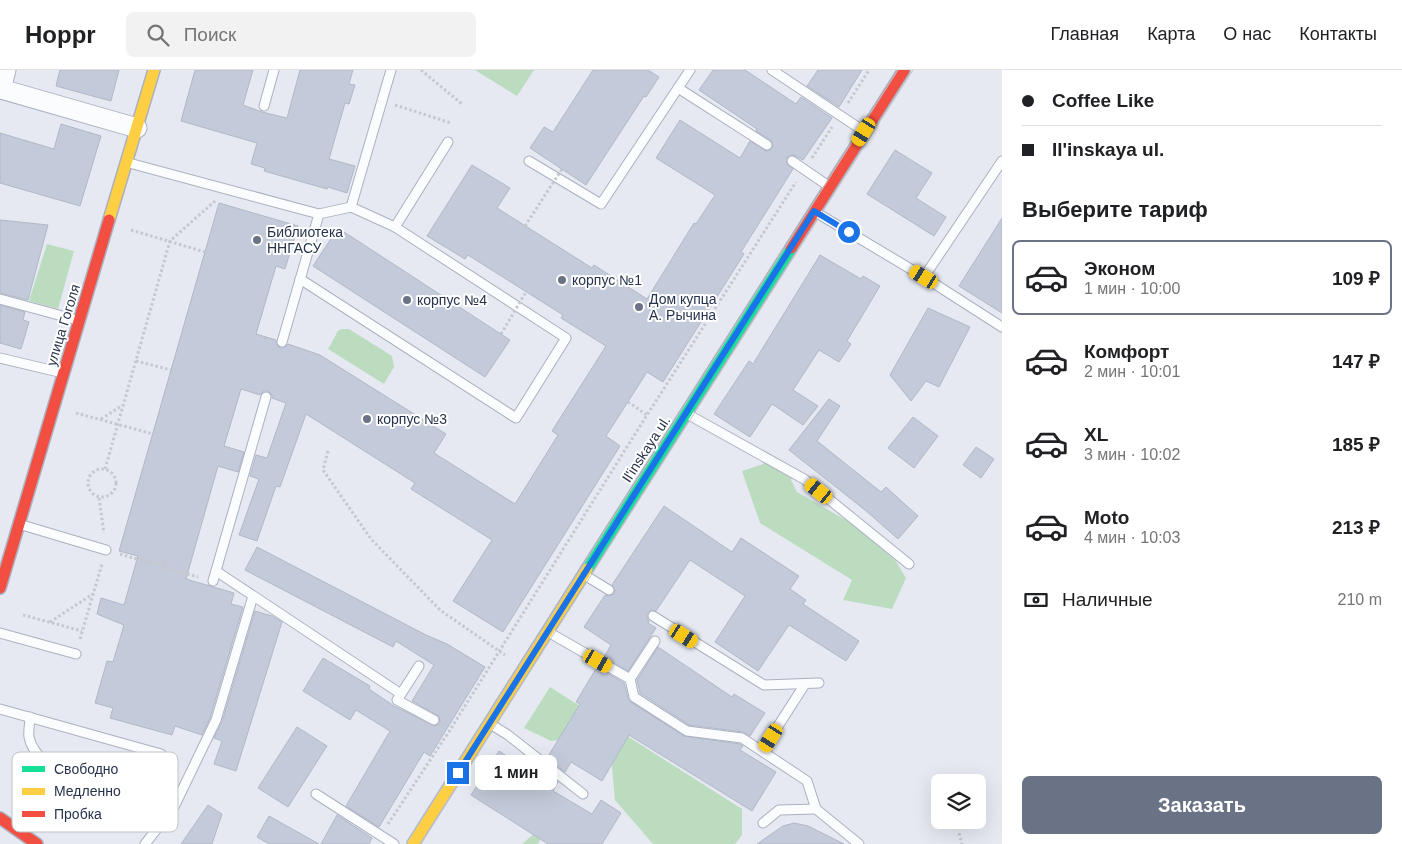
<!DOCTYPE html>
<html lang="ru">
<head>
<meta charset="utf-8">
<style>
  :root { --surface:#fff; --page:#f2f2f2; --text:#202124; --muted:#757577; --line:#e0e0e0; --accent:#6a7386 }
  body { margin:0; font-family:Arial,sans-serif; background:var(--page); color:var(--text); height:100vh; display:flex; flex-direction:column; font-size:19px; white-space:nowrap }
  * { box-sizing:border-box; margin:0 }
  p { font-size:16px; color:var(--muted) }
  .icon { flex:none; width:28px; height:28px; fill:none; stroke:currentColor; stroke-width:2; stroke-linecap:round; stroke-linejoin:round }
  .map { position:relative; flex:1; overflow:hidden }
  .sheet { display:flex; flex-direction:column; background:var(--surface); width:400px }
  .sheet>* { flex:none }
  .guide { display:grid; align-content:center; height:110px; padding:0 20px; background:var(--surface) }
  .fabs { position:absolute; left:931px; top:704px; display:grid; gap:10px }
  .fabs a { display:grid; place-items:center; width:55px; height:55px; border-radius:8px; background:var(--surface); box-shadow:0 5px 20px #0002; font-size:25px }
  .end { position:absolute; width:22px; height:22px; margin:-11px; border:6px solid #1a73e8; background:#fff; box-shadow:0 0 0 2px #fff }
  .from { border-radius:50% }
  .bubble { position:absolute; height:35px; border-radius:8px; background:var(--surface); box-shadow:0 5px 20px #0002; font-size:16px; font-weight:700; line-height:35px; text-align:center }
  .car { position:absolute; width:15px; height:30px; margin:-15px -8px; border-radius:6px; box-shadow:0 0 4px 1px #0007; background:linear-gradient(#f5c518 24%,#345 0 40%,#f5c518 0 76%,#345 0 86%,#f5c518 0) }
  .guide b { display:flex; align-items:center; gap:18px; height:48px; font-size:19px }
  .guide b+b { border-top:1px solid var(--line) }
  .guide i { width:12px; height:12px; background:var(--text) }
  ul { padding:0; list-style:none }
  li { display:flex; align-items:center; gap:15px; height:75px; margin:0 10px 8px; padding:0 10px; border:2px solid transparent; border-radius:8px }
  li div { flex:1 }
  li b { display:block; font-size:19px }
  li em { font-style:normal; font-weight:700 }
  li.active { border-color:var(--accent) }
  li>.icon { width:45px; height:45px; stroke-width:1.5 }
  h2 { padding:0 20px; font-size:22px; line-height:60px }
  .pay { display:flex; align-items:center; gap:12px; height:55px; padding:0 20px; font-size:19px }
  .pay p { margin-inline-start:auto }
  .primary-button { display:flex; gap:10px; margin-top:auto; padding:10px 20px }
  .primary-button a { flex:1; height:58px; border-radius:8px; background:var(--accent); color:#fff; font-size:20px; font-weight:700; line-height:58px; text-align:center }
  header { display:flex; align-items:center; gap:30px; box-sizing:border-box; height:70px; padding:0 25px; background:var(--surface); border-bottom:1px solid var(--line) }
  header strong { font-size:24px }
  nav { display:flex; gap:28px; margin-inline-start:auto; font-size:18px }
  .search { width:350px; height:45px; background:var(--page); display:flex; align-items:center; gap:12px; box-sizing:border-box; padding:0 18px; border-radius:8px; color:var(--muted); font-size:19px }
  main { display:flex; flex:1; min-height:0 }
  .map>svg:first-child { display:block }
  .green { fill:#bcdcc0 }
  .building { fill:#c3cad9; stroke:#b1b8c7 }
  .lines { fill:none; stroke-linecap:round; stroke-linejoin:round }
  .lane-casing { stroke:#abb1c0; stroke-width:11 }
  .street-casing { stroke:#abb1c0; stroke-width:21 }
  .fast-casing { stroke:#abb1c0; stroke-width:14 }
  .slow-casing { stroke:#abb1c0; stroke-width:14 }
  .jam-casing { stroke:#abb1c0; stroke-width:14 }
  .path { stroke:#c6c8cf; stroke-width:3; stroke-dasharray:2.5 2.5; stroke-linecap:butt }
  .lane { stroke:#fbfcfd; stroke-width:9 }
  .street { stroke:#fbfcfd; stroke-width:19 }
  .fast { stroke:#16e098; stroke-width:11 }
  .slow { stroke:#ffcf43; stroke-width:11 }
  .jam { stroke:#f24e42; stroke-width:11 }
  .tram { stroke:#c2c4c8; stroke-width:1 }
  .path-bridge { stroke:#c6c8cf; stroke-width:3; stroke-dasharray:2.5 2.5; stroke-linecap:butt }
  .route { stroke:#1a73e8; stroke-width:6 }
  .poi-dot { fill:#6a7386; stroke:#fff; stroke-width:2 }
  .labels { text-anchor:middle; stroke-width:4; stroke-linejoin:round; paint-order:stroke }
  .poi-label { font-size:14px; fill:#27334c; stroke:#fff; text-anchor:start }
  .street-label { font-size:14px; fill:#27334c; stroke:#fff }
  .key { fill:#fff; stroke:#bec2c9; stroke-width:1 }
  .key-label { font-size:14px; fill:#27334c }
</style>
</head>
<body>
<header>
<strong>Hoppr</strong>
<div class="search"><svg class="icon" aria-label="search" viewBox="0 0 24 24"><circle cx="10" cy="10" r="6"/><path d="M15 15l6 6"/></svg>Поиск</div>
<nav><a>Главная</a><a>Карта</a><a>О нас</a><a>Контакты</a></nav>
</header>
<main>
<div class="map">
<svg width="1002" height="774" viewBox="0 0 1002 774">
  <rect width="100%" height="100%" fill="#e6e9f1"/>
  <g class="green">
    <polygon points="475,0 534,0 517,26"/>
    <polygon points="47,174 74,181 58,239 29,231"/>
    <polygon points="342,259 349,259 392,286 394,297 384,314 328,279 338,261"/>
    <polygon points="769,392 793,405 791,410 797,422 853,454 895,490 906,508 892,539 843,530 852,510 760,453 742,401"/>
    <polygon points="550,617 742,739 742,765 735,774 653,774 615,730 609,663 551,671 524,658"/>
    <polygon points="547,753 538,774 522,774"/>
  </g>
  <g class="building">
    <polygon points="60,0 119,0 111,31 56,16"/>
    <polygon points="195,0 253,0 243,35 262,42 287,48 300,0 353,0 349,14 355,15 349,34 345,33 329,89 355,96 347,123 328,117 327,119 264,101 265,98 251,94 257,73 181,51"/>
    <polygon points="593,0 648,0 659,7 646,27 644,26 586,115 530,78 544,57 553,62"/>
    <polygon points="713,0 745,0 796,34 801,27 832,48 803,90 793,85 787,88 787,94 793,99 741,182 744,184 663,312 647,302 606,366 620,376 503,562 453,531 492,470 411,419 415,413 306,344 280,417 276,416 257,471 239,465 259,409 250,406 256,385 267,388 286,333 272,328 272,325 268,321 264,321 260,325 241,319 224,376 244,382 238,402 218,396 186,509 234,523 231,534 243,537 210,648 202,665 175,656 172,665 110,648 113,638 95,633 107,591 113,592 124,555 97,544 101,528 124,535 138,486 119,481 219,133 298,156 285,199 276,196 256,264 266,267 265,269 266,267 276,270 276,274 280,278 284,278 288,274 320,285 446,364 434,383 515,434 558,365 552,361 606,276 561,248 563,245 468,185 465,189 427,166 472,95 510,118 497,138 592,198 594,195 647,229 694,153 696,154 715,125 656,88 680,50 740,88 750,71 766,81 770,80 773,76 771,70 756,61 757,59 699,20"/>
    <polygon points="818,0 862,0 839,37 807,16"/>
    <polygon points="61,54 101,66 80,136 0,113 0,63 54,79"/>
    <polygon points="895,80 932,103 916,128 946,147 934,166 867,124"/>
    <polygon points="1002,148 1002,243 959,216"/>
    <polygon points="0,150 48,155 28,230 0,223"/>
    <polygon points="338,158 510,270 485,307 313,196"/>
    <polygon points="820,185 861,209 863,206 880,216 847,271 851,274 839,292 819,280 793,320 818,336 803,355 772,334 750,367 714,344 749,291 753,294"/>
    <polygon points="0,235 25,242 23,250 29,252 21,279 0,273"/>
    <polygon points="928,238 970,257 939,317 926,311 911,331 890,305"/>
    <polygon points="829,329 840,336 817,371 881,422 886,417 918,446 898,469 865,440 789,380"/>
    <polygon points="913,347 938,366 914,398 888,378"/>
    <polygon points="976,377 994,389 981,408 963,395"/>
    <polygon points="664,436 732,482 741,468 799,506 790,519 806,530 803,534 859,571 846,591 789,555 758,601 715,572 745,526 690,490 656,541 651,540 647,543 647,548 649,551 648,553 656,558 628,601 604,587 611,575 584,557 605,525 609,526 614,524 615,520 612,515"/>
    <polygon points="257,477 426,565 447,574 485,597 430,686 424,682 379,757 346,736 390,661 356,640 350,650 303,621 323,588 370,616 369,619 394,636 435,656 440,653 439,646 412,631 434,595 396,571 393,577 245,500"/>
    <polygon points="255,541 272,546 282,552 236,701 214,694 222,671 214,668 222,652"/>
    <polygon points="658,577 732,627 734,624 765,643 750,666 743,662 689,655 640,623 637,610"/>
    <polygon points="597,597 624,613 628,628 631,632 684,666 740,674 743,676 740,680 776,702 752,741 629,665 602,711 571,692 565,702 547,688 580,634 576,632"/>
    <polygon points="297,657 327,676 288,737 258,718"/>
    <polygon points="499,681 537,705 541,699 558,712 553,721 592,744 601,730 621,743 602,774 548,774 471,725"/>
    <polygon points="208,735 222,744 212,774 181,774"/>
    <polygon points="337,745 372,768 369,774 321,774"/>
    <polygon points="269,746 319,774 269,774 257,767"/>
    <polygon points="794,753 808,756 844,774 757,774 783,756"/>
  </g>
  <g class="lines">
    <defs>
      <g id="lane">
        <polyline points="772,0 862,60"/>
        <polyline points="678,18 767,75"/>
        <polyline points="264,36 274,0"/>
        <polyline points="529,91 601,134 690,0"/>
        <polyline points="792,91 827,115"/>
        <polyline points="129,93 319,144 351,137 395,157 566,268 516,348 300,209"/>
        <polyline points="351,137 391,0"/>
        <polyline points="817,143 924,207 1002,257"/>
        <polyline points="395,157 448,72"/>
        <polyline points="924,207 1002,91"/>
        <polyline points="0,229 77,250"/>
        <polyline points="282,272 319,144"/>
        <polyline points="0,288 63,303"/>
        <polyline points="689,345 804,409 909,494"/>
        <polyline points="22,455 106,480"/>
        <polyline points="216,501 401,624 419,596"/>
        <polyline points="586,506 609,520"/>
        <polyline points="213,511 266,327"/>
        <polyline points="653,546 764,615 819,613"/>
        <polyline points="0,563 76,584"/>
        <polyline points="550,563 630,609 634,627 687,661 742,668 807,711 816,739 859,774"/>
        <polyline points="630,609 655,571"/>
        <polyline points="401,624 397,630 434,650"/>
        <polyline points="0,639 161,684"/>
        <path d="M30,647c0,6 -2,14 -1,20 4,25 45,45 64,57"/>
        <polyline points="492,655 508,665 583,724"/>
        <polyline points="762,681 805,614"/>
        <polyline points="316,724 394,774"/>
        <polyline points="763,753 779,740 816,739"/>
        <polyline points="145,774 174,737 216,650 253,526"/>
      </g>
      <polyline id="street" points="6,0 1,19 137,58"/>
      <polyline id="fast" points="587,499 791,178"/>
      <g id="slow">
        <polyline points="109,150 154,0"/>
        <polyline points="413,774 587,499"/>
      </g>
      <g id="jam">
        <polyline points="791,178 904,0"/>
        <polyline points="0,518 109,150"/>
        <polyline points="0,748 37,774"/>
      </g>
    </defs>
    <use href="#lane" class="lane-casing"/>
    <use href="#street" class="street-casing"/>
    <use href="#fast" class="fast-casing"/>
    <use href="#slow" class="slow-casing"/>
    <use href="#jam" class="jam-casing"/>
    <g class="path">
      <polyline points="421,0 462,34"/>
      <polyline points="848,33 869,0"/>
      <polyline points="395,35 451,53"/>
      <polyline points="812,88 832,57"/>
      <polyline points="131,160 205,182"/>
      <polyline points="136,291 171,300"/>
      <polyline points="628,332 647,345"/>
      <polyline points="76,343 153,364"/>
      <polyline points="101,349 123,335"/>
      <polyline points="328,381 323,400 371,469 440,540 505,585"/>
      <polyline points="105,399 170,171 215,131"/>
      <circle cx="102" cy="413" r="14"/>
      <polyline points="99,428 104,463"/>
      <polyline points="120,484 198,507"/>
      <polyline points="23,545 82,561"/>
      <polyline points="50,552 93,524"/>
      <polyline points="80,569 102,494"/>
      <polyline points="388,754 450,660 647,345 796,112"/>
      <polyline points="959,763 962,774"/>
    </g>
    <use href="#lane" class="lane"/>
    <use href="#street" class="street"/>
    <use href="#fast" class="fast"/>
    <use href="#slow" class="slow"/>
    <use href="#jam" class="jam"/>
    <g class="tram">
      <polyline points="406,774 898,0"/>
      <polyline points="420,774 913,0"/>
    </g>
    <g class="path-bridge">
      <polyline points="525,156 562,99"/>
      <polyline points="501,264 526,222"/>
      <polyline points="162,502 166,487"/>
    </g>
  </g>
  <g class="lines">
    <polyline class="route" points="458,703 814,141 849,162"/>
  </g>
  <g class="poi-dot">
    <circle cx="257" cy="170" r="5"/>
    <circle cx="562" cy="210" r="5"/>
    <circle cx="407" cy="230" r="5"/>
    <circle cx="639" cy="237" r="5"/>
    <circle cx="367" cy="349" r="5"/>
  </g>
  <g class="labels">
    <g class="poi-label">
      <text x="267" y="167">Библиотека<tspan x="267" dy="16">ННГАСУ</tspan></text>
      <text x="572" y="215">корпус №1</text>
      <text x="649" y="234">Дом купца<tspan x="649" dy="16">А. Рычина</tspan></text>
      <text x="417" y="235">корпус №4</text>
      <text x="377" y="354">корпус №3</text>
    </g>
    <g class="street-label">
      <text transform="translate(63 255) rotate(-73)" y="5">улица Гоголя</text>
      <text transform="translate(646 379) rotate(-57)" y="5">Il'inskaya ul.</text>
    </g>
  </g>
  <rect x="12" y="682" width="166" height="80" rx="8" class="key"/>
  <rect x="22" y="696" width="23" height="6" fill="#16e098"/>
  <rect x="22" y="718" width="23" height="7" fill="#ffcf43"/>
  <rect x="22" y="741" width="23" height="6" fill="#f24e42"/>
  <g class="key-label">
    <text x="54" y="704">Свободно</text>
    <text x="54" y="726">Медленно</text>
    <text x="54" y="749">Пробка</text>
  </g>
</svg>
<div class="fabs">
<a><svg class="icon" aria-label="layers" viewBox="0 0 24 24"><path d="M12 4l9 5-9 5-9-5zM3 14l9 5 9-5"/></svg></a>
</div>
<i class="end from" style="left:849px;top:162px"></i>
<i class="end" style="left:458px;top:703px"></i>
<div class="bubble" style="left:475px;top:685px;width:82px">1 мин</div>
<i class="car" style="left:864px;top:62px;rotate:212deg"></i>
<i class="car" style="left:924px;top:207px;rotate:301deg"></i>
<i class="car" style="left:819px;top:421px;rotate:309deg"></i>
<i class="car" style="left:684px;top:566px;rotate:122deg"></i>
<i class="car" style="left:598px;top:591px;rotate:120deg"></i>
<i class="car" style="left:771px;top:668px;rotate:212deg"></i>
</div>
<section class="sheet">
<div class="guide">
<b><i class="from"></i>Coffee Like</b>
<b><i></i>Il'inskaya ul.</b>
</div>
<h2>Выберите тариф</h2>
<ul>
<li class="active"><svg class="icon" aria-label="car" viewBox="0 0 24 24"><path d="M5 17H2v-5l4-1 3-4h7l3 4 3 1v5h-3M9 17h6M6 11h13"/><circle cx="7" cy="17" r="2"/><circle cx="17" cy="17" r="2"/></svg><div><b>Эконом</b><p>1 мин · 10:00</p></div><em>109 ₽</em></li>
<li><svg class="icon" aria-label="car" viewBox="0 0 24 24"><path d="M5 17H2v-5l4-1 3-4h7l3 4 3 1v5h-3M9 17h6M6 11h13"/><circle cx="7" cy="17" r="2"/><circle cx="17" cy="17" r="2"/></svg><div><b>Комфорт</b><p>2 мин · 10:01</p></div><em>147 ₽</em></li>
<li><svg class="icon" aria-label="car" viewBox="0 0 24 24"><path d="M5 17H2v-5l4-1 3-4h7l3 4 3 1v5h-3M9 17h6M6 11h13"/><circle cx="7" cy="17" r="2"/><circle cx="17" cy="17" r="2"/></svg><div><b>XL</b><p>3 мин · 10:02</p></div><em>185 ₽</em></li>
<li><svg class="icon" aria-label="car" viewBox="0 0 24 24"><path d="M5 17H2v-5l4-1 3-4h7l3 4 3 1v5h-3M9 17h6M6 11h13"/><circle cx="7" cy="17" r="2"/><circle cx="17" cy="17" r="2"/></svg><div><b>Moto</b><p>4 мин · 10:03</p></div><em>213 ₽</em></li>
</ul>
<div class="pay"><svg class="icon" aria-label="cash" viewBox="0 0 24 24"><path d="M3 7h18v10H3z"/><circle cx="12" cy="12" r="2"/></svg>Наличные<p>210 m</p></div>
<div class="primary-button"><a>Заказать</a></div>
</section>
</main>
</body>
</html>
